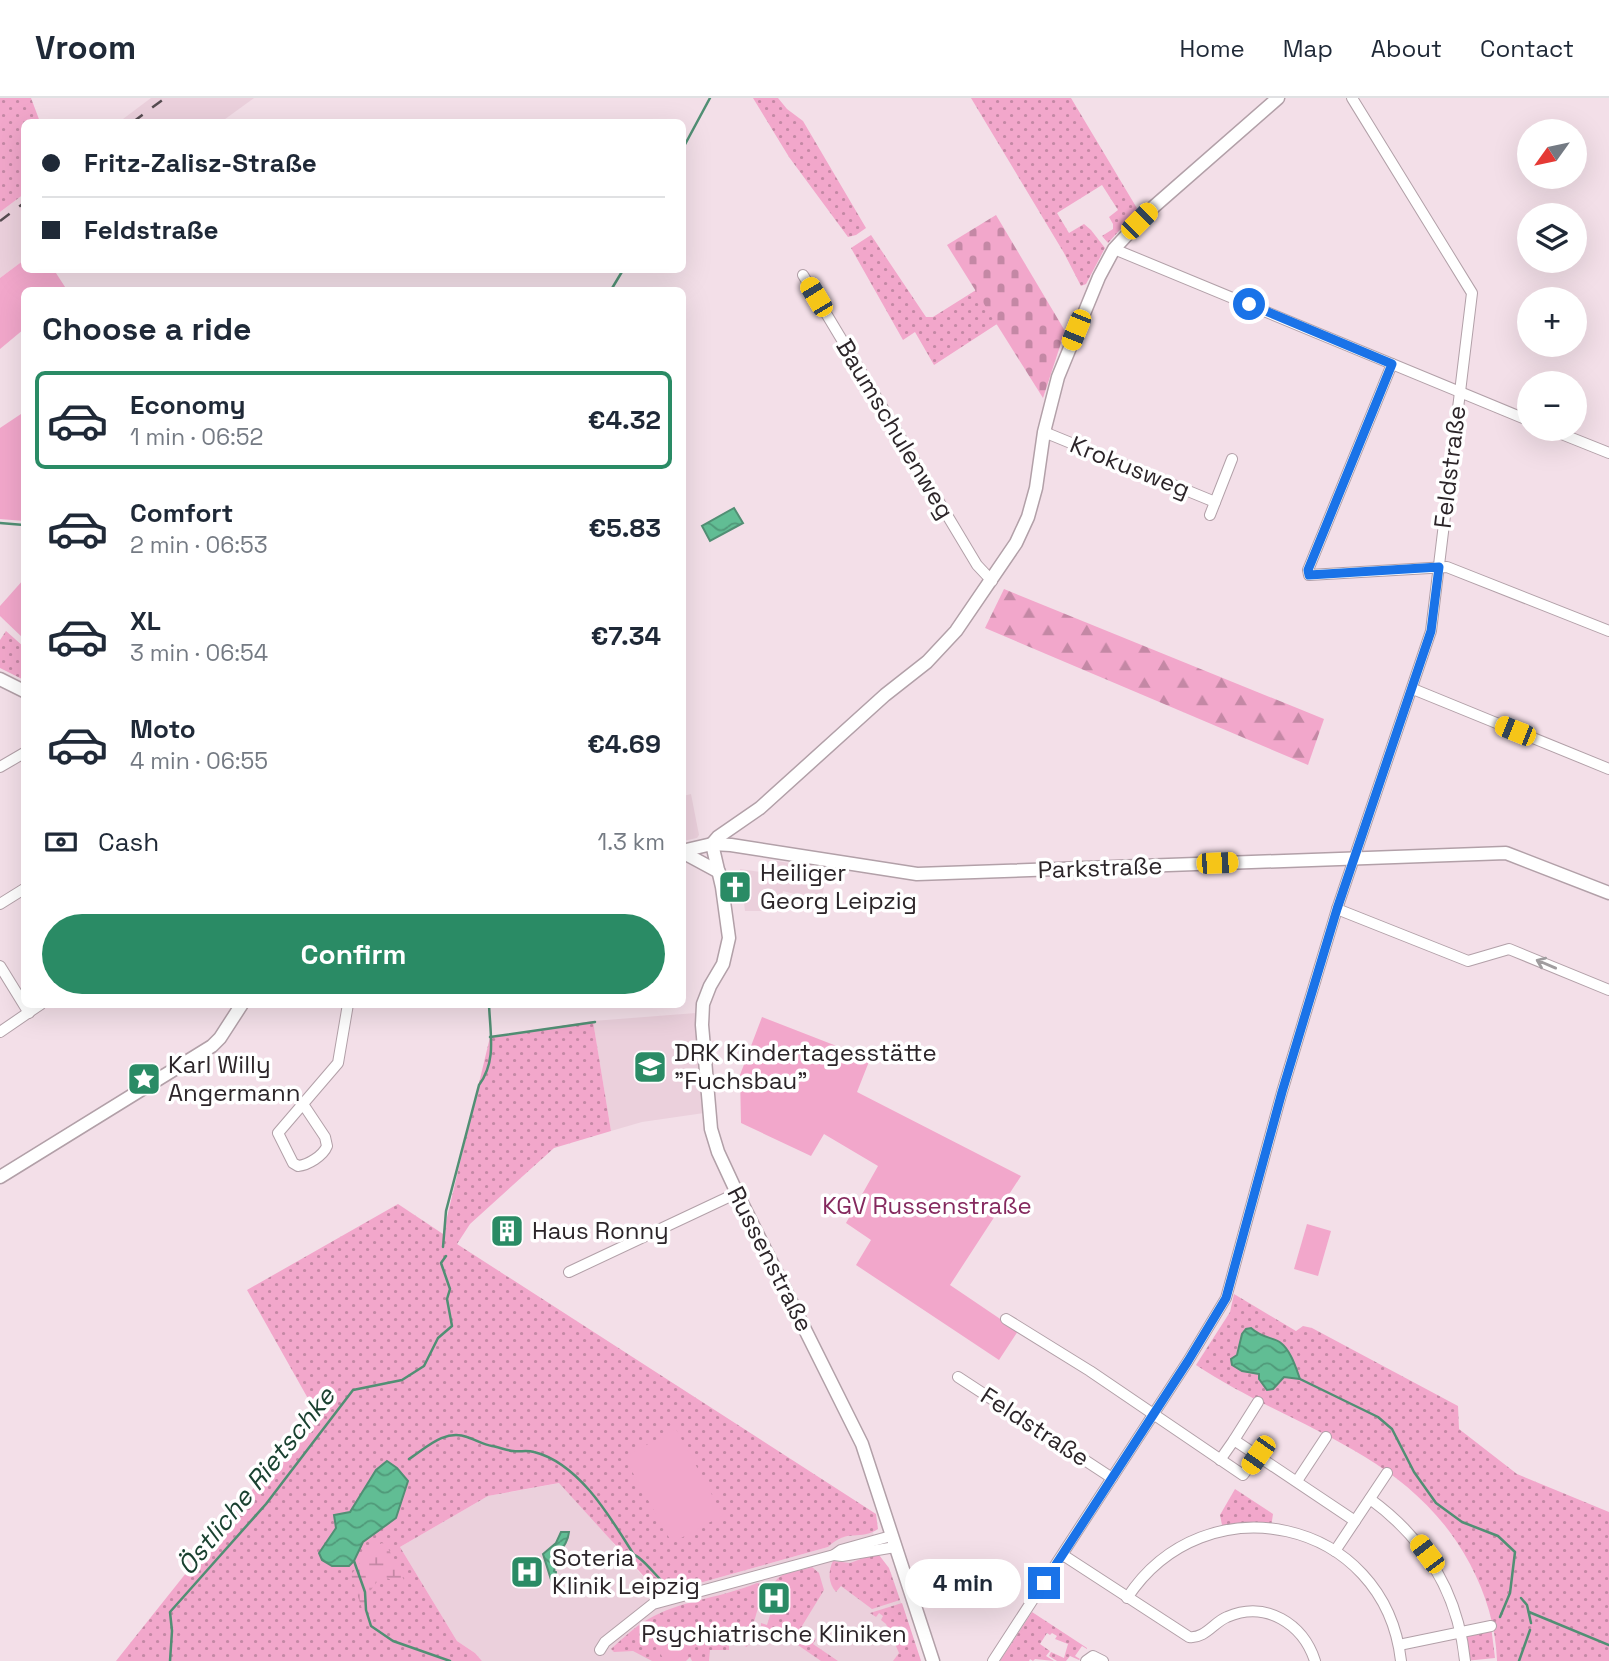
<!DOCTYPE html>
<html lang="en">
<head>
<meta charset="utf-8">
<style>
  :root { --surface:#fff; --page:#f6f6f7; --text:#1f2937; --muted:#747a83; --line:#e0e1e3; --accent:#2a8b65 }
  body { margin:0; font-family:"Space Grotesk",sans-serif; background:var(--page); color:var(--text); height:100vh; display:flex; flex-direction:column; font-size:26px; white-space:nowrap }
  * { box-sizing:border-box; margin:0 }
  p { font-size:23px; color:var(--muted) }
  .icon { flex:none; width:38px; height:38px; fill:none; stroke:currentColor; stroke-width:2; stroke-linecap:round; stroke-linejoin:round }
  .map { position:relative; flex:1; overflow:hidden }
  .panel { position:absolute; left:21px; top:189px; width:665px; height:721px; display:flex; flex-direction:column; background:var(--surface); border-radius:10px; box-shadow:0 7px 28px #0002 }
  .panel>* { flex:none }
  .banner { position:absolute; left:21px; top:21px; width:665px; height:154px; border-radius:10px; box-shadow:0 7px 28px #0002; display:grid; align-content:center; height:154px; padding:0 21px; background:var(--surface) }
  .needle { width:46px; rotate:237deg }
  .tools { position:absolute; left:1517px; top:21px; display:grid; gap:14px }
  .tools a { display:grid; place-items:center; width:70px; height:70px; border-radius:50%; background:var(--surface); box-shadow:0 7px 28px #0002; font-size:35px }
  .end { position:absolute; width:32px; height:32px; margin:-16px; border:9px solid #1a73e8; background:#fff; box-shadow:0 0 0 4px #fff }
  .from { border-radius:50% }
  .bubble { position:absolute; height:49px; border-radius:24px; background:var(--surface); box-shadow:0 7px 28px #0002; font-size:23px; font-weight:700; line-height:49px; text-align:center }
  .car { position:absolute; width:21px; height:42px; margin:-21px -10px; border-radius:9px; box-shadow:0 0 5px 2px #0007; background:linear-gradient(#f5c518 24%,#345 0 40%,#f5c518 0 76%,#345 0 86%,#f5c518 0) }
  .banner b { display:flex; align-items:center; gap:24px; height:66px; font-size:26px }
  .banner b+b { border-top:2px solid var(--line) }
  .banner i { width:18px; height:18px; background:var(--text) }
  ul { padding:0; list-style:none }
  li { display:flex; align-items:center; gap:21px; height:98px; margin:0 14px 10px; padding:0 7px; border:4px solid transparent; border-radius:10px }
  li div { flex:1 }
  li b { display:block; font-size:26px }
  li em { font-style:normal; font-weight:700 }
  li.current { border-color:var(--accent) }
  li>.icon { width:63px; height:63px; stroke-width:1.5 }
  h2 { padding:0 21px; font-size:32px; line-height:84px }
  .pay { display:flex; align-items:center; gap:18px; height:77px; padding:0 21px; font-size:26px }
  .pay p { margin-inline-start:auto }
  .action { display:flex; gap:14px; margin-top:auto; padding:14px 21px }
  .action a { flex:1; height:80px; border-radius:42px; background:var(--accent); color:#fff; font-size:28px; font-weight:700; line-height:80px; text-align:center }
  header { display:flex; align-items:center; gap:42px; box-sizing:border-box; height:98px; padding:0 35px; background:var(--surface); border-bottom:2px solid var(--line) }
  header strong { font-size:33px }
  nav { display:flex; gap:38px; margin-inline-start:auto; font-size:24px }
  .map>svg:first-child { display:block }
  .built { fill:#ebd0dc }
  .grass { fill:url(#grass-dots) }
  .forest { fill:url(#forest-firs) }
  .wetland { fill:url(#wetland-marsh) }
  .cemetery { fill:url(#cemetery-stones) }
  .garden { fill:#f2a7cb }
  .water { fill:url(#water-waves); stroke:#518f74; stroke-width:2 }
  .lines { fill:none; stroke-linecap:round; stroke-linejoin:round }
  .stream { stroke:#518f74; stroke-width:2.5 }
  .minor-casing { stroke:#b2a0a8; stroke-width:12 }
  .tertiary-casing { stroke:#b2a0a8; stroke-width:15 }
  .minor { stroke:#fff; stroke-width:10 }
  .tertiary { stroke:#fff; stroke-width:12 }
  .rail { stroke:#564c51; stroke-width:2.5; stroke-dasharray:12 12; stroke-linecap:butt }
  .oneway { stroke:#a09d9f }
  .route { stroke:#1a73e8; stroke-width:9 }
  .labels { text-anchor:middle; stroke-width:7; stroke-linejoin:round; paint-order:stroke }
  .street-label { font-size:24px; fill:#2c2529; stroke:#fff }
  .poi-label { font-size:24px; fill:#2c2529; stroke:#fff; text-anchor:start }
  .park-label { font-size:24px; fill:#85295e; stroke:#fff }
  .water-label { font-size:26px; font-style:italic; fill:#194130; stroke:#fff }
</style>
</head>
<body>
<header>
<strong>Vroom</strong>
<nav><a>Home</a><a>Map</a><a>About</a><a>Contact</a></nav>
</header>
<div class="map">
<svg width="1609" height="1563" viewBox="0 0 1609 1563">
  <defs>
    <pattern id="grass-dots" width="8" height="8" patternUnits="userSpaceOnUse" patternTransform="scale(1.75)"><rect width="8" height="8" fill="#f2a7cb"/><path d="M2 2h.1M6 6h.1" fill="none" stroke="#c488a5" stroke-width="1.8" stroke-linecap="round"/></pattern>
    <pattern id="forest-firs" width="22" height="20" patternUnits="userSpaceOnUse" patternTransform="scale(1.75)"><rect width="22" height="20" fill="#f2a7cb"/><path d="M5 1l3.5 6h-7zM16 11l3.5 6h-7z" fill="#c488a5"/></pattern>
    <pattern id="wetland-marsh" width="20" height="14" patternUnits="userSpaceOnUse" patternTransform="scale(1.75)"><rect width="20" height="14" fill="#f2a7cb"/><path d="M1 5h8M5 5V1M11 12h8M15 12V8" fill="none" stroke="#c488a5"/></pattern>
    <pattern id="cemetery-stones" width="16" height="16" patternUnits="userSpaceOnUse" patternTransform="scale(1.75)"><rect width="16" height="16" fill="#f2a7cb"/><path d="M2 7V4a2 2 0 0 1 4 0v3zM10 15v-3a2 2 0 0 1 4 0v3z" fill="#c488a5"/></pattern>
    <pattern id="water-waves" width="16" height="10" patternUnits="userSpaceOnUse" patternTransform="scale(1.75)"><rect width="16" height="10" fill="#61bd94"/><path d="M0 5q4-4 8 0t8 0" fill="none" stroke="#509979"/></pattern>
  </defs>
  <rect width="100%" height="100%" fill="#f3dfe8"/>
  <g class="built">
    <polygon points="151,0 254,0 221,24 119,24"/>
    <polygon points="24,96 24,162 0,180 0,114"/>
    <polygon points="691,696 699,737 697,740 683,743 683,698"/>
    <polygon points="770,762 828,771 821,803 783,793 778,813 745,813 740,771 768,775"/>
    <polygon points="696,915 704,1015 642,1024 611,1033 593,923"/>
    <polygon points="560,1385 604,1432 618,1452 660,1496 828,1449 837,1440 873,1434 879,1457 891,1475 921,1563 482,1563 475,1555 457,1543 400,1449 488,1398"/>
  </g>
  <g class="grass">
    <polygon points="0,0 31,0 40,24 24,24 24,96 0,114"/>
    <polygon points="753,0 778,0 787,11 803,23 866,130 856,137 848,139 789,59"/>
    <polygon points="971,0 1071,0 1138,112 1108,145 1102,138 1113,131 1113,126 1109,119 1118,112 1102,87 1057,115 1069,135 1084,126 1091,132 1105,150 1086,186 1081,188 1064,155"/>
    <polygon points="871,137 926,219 933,219 976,192 997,226 934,267 915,234 903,242 851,150"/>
    <polygon points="6,533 24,549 24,582 0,570 0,542"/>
    <path d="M593,923l18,110 -57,17 -84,76 -13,20 419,270 2,15c-18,12 -30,-1 -50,18l-168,47 -101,-111 -71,13 -88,51 57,94 18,12 7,8h-366l199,-250 -68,-121 151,-86 45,30 47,-197z"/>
    <path d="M1234,1196l62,37 7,-5 9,2 146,78 1,23 58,45 92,38v149h-112c-1,-34 -11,-67 -27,-97 -60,-113 -176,-134 -274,-199l34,-53z"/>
    <polygon points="1235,1391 1273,1416 1271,1429 1223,1432 1220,1417"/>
    <path d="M879,1457l10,13 11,32 -28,9 -31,-23 -5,6c-8,-9 -8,-21 -3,-31l17,2 19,-7z"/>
    <path d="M812,1469l7,6 5,17 -22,36 2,5 -19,6 -24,-11v-3l6,2 5,-16 -6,-4c11,-35 11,-28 46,-38z"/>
    <path d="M757,1485l5,1 1,6 -16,57 -9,-4 -9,1v6h-19l-1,11h-17l-2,-4 -4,4h-34l-19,-10 -19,1 -3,-3c13,-12 27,-25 43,-33 31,-16 70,-19 103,-33z"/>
    <polygon points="902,1505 921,1563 893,1563 899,1555 886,1526 881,1522 883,1518 879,1515 876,1519 870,1515"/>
    <polygon points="1032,1514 1087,1550 1087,1551 1082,1548 1075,1558 1080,1561 1079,1562 1070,1558 1066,1563 1057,1563 1049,1558 1051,1554 1064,1560 1068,1546 1055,1541 1057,1538 1052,1535 1050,1537 1047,1535 1040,1546 1050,1553 1046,1558 1054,1563 1035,1561 1033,1563 1030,1561 1029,1563 1000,1563"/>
    <polygon points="1491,1528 1495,1560 1465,1563 1462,1535"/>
    <polygon points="808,1536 816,1541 813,1546 838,1563 821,1563 792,1543 792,1541"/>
  </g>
  <polygon class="forest" points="1004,491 1324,621 1308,667 985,530"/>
  <path class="wetland" d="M382,1445l5,3 18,36c-8,3 -16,-7 -26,-3l-8,11 1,21 -9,1 -12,-37 19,-26z"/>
  <polygon class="cemetery" points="996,117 1065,233 1043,300 947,147"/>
  <g class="garden">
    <polygon points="24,162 24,172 54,172 67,192 24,192 24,231 0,251 0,180"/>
    <polygon points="24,314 24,423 0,421 0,330"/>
    <polygon points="24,481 24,541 0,518 0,508"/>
    <polygon points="762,919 870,961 857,994 1021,1078 950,1187 1018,1233 999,1262 856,1167 871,1142 846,1125 878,1068 824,1036 811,1058 741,1025 740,977"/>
    <polygon points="1307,1126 1331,1133 1318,1178 1294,1171"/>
    <polygon points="676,1331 723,1417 672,1445 624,1359"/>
    <polygon points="685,1535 693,1552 670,1563 664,1563 657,1548"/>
  </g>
  <g class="water">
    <polygon points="734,410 743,425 710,443 702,428"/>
    <path d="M1251,1230c12,11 23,9 30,15 10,8 15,25 19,36l-16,-2 -11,12 -6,1 -8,-11v-5l-17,-3 -10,-6 -1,-6 6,-4 5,-21 4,-5z"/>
    <polygon points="387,1363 397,1370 408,1383 396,1420 363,1444 354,1463 349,1468 332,1468 322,1462 319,1455 336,1430 334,1417 350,1414 376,1372"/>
    <path d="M561,1434h8c-1,9 -5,14 -10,21 -3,4 -3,12 -5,18l2,1 -1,10 3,-1 -5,5 -10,-32 13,-11z"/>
  </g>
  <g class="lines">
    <g class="stream">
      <polyline points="682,52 710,0"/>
      <polyline points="611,192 623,172"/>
      <polyline points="0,425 24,427"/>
      <polyline points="490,939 595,924"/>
      <path d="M443,1149l3,-36 33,-126c18,-24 11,-52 10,-81"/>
      <polyline points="1300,1281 1378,1319 1392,1331 1414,1374 1436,1405 1462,1424 1498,1438 1515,1454 1510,1495 1500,1519"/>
      <path d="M409,1361c18,-12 36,-30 58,-22 9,3 17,8 25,9 6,1 17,5 21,5 7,1 14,-1 21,1 45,11 77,66 100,103 8,2 21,20 29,27"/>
      <polyline points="354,1463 365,1494 366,1512 371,1528 393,1543 450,1563"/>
      <polyline points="1521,1500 1527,1507 1531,1525"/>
      <polyline points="1529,1514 1609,1547"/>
      <polyline points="170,1563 172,1533 170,1514 266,1406 353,1292 402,1282 424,1268 438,1240 452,1228 447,1201 450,1191 441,1165 446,1158"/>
      <polyline points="1519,1563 1530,1532"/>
    </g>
    <defs>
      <g id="minor">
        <polyline points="1114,151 1530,323"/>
        <polyline points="803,177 977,467 992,483"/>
        <polyline points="1392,266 1308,472 1309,477 1447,469 1609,533"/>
        <polyline points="1549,331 1609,355"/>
        <polyline points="1044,334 1215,404"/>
        <polyline points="1210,417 1232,361"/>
        <polyline points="1413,591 1609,671"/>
        <polyline points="0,669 24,655"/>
        <polyline points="0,806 24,791"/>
        <polyline points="1337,811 1468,863 1509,851 1609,892"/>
        <polyline points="0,868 29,915"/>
        <polyline points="0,934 41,906"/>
        <path d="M303,1006l22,33 2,9c-4,10 -19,19 -29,20l-5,-3 -15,-30 60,-70 10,-59"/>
        <polyline points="569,1174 737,1095"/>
        <polyline points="1006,1221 1090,1273 1243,1377 1258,1357"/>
        <polyline points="958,1279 1112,1380"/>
        <polyline points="1234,1342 1258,1304"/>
        <polyline points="1220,1362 1234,1342 1355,1423"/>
        <polyline points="1297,1383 1326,1339"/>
        <path d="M1370,1401c55,40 88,94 95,162"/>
        <polyline points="1335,1453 1387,1375"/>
        <polyline points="834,1457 842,1458 895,1449"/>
        <path d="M1063,1457l126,82c16,2 25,-15 38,-20 39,-17 76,7 88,44"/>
        <path d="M1127,1500c78,-119 258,-80 274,63"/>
        <polyline points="1399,1547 1491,1528"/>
        <polyline points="600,1552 605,1544 653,1506 834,1457 841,1452 891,1438"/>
        <polyline points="993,1563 1188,1263 1226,1200 1282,994 1337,811 1431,533 1472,195 1352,0"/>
        <polyline points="1086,1563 1093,1558 1103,1563"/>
      </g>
      <g id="tertiary">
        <polyline points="0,581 24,593"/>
        <polyline points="712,746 718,739 760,710 885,597 927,564 956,533 1016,445 1028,419 1036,390 1044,334 1058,279 1099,179 1114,151 1150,112 1278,0"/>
        <polyline points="712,746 722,789 729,840 723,866 710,888 703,906 702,927 711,1031 718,1054 737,1095 862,1346 933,1563"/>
        <polyline points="682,753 712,746 731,747 917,776 1506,755 1609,795"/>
        <polyline points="682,754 719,774"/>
        <polyline points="0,1079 212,948 220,940 242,906"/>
      </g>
    </defs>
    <use href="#minor" class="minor-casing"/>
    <use href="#tertiary" class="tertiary-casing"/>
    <use href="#minor" class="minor"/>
    <use href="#tertiary" class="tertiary"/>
    <g class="rail">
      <polyline points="133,24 165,0"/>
      <polyline points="0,123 24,105"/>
    </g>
  </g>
  <defs><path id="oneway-shaft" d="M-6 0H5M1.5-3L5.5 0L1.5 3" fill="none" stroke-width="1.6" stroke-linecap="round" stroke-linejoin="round" transform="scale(1.75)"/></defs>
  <use class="oneway" href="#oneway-shaft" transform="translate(1546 866) rotate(-157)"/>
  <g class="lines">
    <polyline class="route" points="1044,1485 1188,1263 1226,1200 1282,994 1337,811 1431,533 1439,469 1309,477 1308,472 1392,266 1249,206"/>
  </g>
  <defs>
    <symbol id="church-square" viewBox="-11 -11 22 22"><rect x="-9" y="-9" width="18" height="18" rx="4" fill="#2a8b65" stroke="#fff"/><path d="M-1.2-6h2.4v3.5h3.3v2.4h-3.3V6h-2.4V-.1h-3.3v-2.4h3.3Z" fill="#fff"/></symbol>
    <symbol id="school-square" viewBox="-11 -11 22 22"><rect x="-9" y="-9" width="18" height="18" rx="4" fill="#2a8b65" stroke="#fff"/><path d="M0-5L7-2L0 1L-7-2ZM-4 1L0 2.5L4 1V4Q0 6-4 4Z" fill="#fff"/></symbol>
    <symbol id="sight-square" viewBox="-11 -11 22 22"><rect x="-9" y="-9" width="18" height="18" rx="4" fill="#2a8b65" stroke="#fff"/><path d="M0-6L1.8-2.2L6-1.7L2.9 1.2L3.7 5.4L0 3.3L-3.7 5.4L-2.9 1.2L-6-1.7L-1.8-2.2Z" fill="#fff"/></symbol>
    <symbol id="building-square" viewBox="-11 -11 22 22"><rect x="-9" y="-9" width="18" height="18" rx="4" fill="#2a8b65" stroke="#fff"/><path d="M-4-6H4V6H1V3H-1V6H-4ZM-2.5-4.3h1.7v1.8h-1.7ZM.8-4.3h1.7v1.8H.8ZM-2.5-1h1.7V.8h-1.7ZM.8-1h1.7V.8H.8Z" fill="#fff"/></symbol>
    <symbol id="hospital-square" viewBox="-11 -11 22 22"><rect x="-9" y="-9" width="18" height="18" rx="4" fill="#2a8b65" stroke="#fff"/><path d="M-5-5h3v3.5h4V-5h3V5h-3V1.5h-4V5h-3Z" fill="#fff"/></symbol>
  </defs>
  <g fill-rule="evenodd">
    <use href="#church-square" x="716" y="770" width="38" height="38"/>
    <use href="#school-square" x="631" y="950" width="38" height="38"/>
    <use href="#sight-square" x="125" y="962" width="38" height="38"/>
    <use href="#building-square" x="488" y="1114" width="38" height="38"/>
    <use href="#hospital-square" x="508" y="1455" width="38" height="38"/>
    <use href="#hospital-square" x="755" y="1481" width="38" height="38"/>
  </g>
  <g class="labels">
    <g class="street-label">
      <text transform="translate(895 331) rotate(59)" y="8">Baumschulenweg</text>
      <text transform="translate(1130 369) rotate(22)" y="8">Krokusweg</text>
      <text transform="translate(1450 369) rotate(-83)" y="8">Feldstraße</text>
      <text transform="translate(1100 770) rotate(-2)" y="8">Parkstraße</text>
      <text transform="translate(770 1161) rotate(63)" y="8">Russenstraße</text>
      <text transform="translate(1035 1329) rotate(33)" y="8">Feldstraße</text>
    </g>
    <g class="poi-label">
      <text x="760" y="783">Heiliger<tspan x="760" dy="28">Georg Leipzig</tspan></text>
      <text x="674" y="963">DRK Kindertagesstätte<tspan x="674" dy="28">"Fuchsbau"</tspan></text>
      <text x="168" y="975">Karl Willy<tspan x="168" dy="28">Angermann</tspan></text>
      <text x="532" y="1141">Haus Ronny</text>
      <text x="552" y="1468">Soteria<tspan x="552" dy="28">Klinik Leipzig</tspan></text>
      <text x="774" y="1544" text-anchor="middle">Psychiatrische Kliniken</text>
    </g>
    <g class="park-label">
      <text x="927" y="1116">KGV Russenstraße</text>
    </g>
    <g class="water-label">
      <text transform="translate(256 1383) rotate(-51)" y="9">Östliche Rietschke</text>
    </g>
  </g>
</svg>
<div class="tools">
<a><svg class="needle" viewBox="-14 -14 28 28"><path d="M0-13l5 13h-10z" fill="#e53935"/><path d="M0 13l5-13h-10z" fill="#747a83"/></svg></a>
<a><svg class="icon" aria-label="layers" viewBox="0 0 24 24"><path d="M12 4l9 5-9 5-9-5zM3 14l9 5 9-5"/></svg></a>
<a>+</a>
<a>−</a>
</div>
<i class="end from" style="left:1249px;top:206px"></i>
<i class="end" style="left:1044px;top:1485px"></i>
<div class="bubble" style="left:905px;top:1461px;width:116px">4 min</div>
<i class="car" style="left:1139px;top:123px;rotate:45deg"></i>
<i class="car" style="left:816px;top:199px;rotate:329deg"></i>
<i class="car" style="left:1076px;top:232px;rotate:202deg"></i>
<i class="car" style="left:1515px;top:633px;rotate:292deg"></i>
<i class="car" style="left:1217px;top:765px;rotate:88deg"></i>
<i class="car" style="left:1258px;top:1357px;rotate:215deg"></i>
<i class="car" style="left:1427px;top:1456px;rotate:323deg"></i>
<div class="banner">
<b><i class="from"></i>Fritz-Zalisz-Straße</b>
<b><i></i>Feldstraße</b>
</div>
<section class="panel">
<h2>Choose a ride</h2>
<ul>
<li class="current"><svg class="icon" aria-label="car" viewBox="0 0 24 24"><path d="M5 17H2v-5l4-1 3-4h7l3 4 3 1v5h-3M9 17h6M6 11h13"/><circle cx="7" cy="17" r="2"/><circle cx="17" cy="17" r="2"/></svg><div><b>Economy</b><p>1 min · 06:52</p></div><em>€4.32</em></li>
<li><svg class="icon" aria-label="car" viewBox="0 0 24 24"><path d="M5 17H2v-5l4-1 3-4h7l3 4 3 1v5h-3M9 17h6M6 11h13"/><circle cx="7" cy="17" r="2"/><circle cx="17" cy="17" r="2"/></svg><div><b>Comfort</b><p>2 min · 06:53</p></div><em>€5.83</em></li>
<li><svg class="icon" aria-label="car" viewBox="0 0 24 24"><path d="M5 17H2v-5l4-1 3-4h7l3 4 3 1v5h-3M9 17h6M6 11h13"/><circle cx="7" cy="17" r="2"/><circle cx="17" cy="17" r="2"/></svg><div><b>XL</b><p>3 min · 06:54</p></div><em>€7.34</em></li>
<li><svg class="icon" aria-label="car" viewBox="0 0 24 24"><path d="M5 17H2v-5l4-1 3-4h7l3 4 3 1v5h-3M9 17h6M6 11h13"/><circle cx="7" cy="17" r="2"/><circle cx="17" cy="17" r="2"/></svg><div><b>Moto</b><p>4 min · 06:55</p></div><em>€4.69</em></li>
</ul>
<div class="pay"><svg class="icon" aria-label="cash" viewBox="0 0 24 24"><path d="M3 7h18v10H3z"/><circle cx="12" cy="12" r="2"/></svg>Cash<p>1.3 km</p></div>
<div class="action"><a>Confirm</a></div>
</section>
</div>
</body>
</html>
